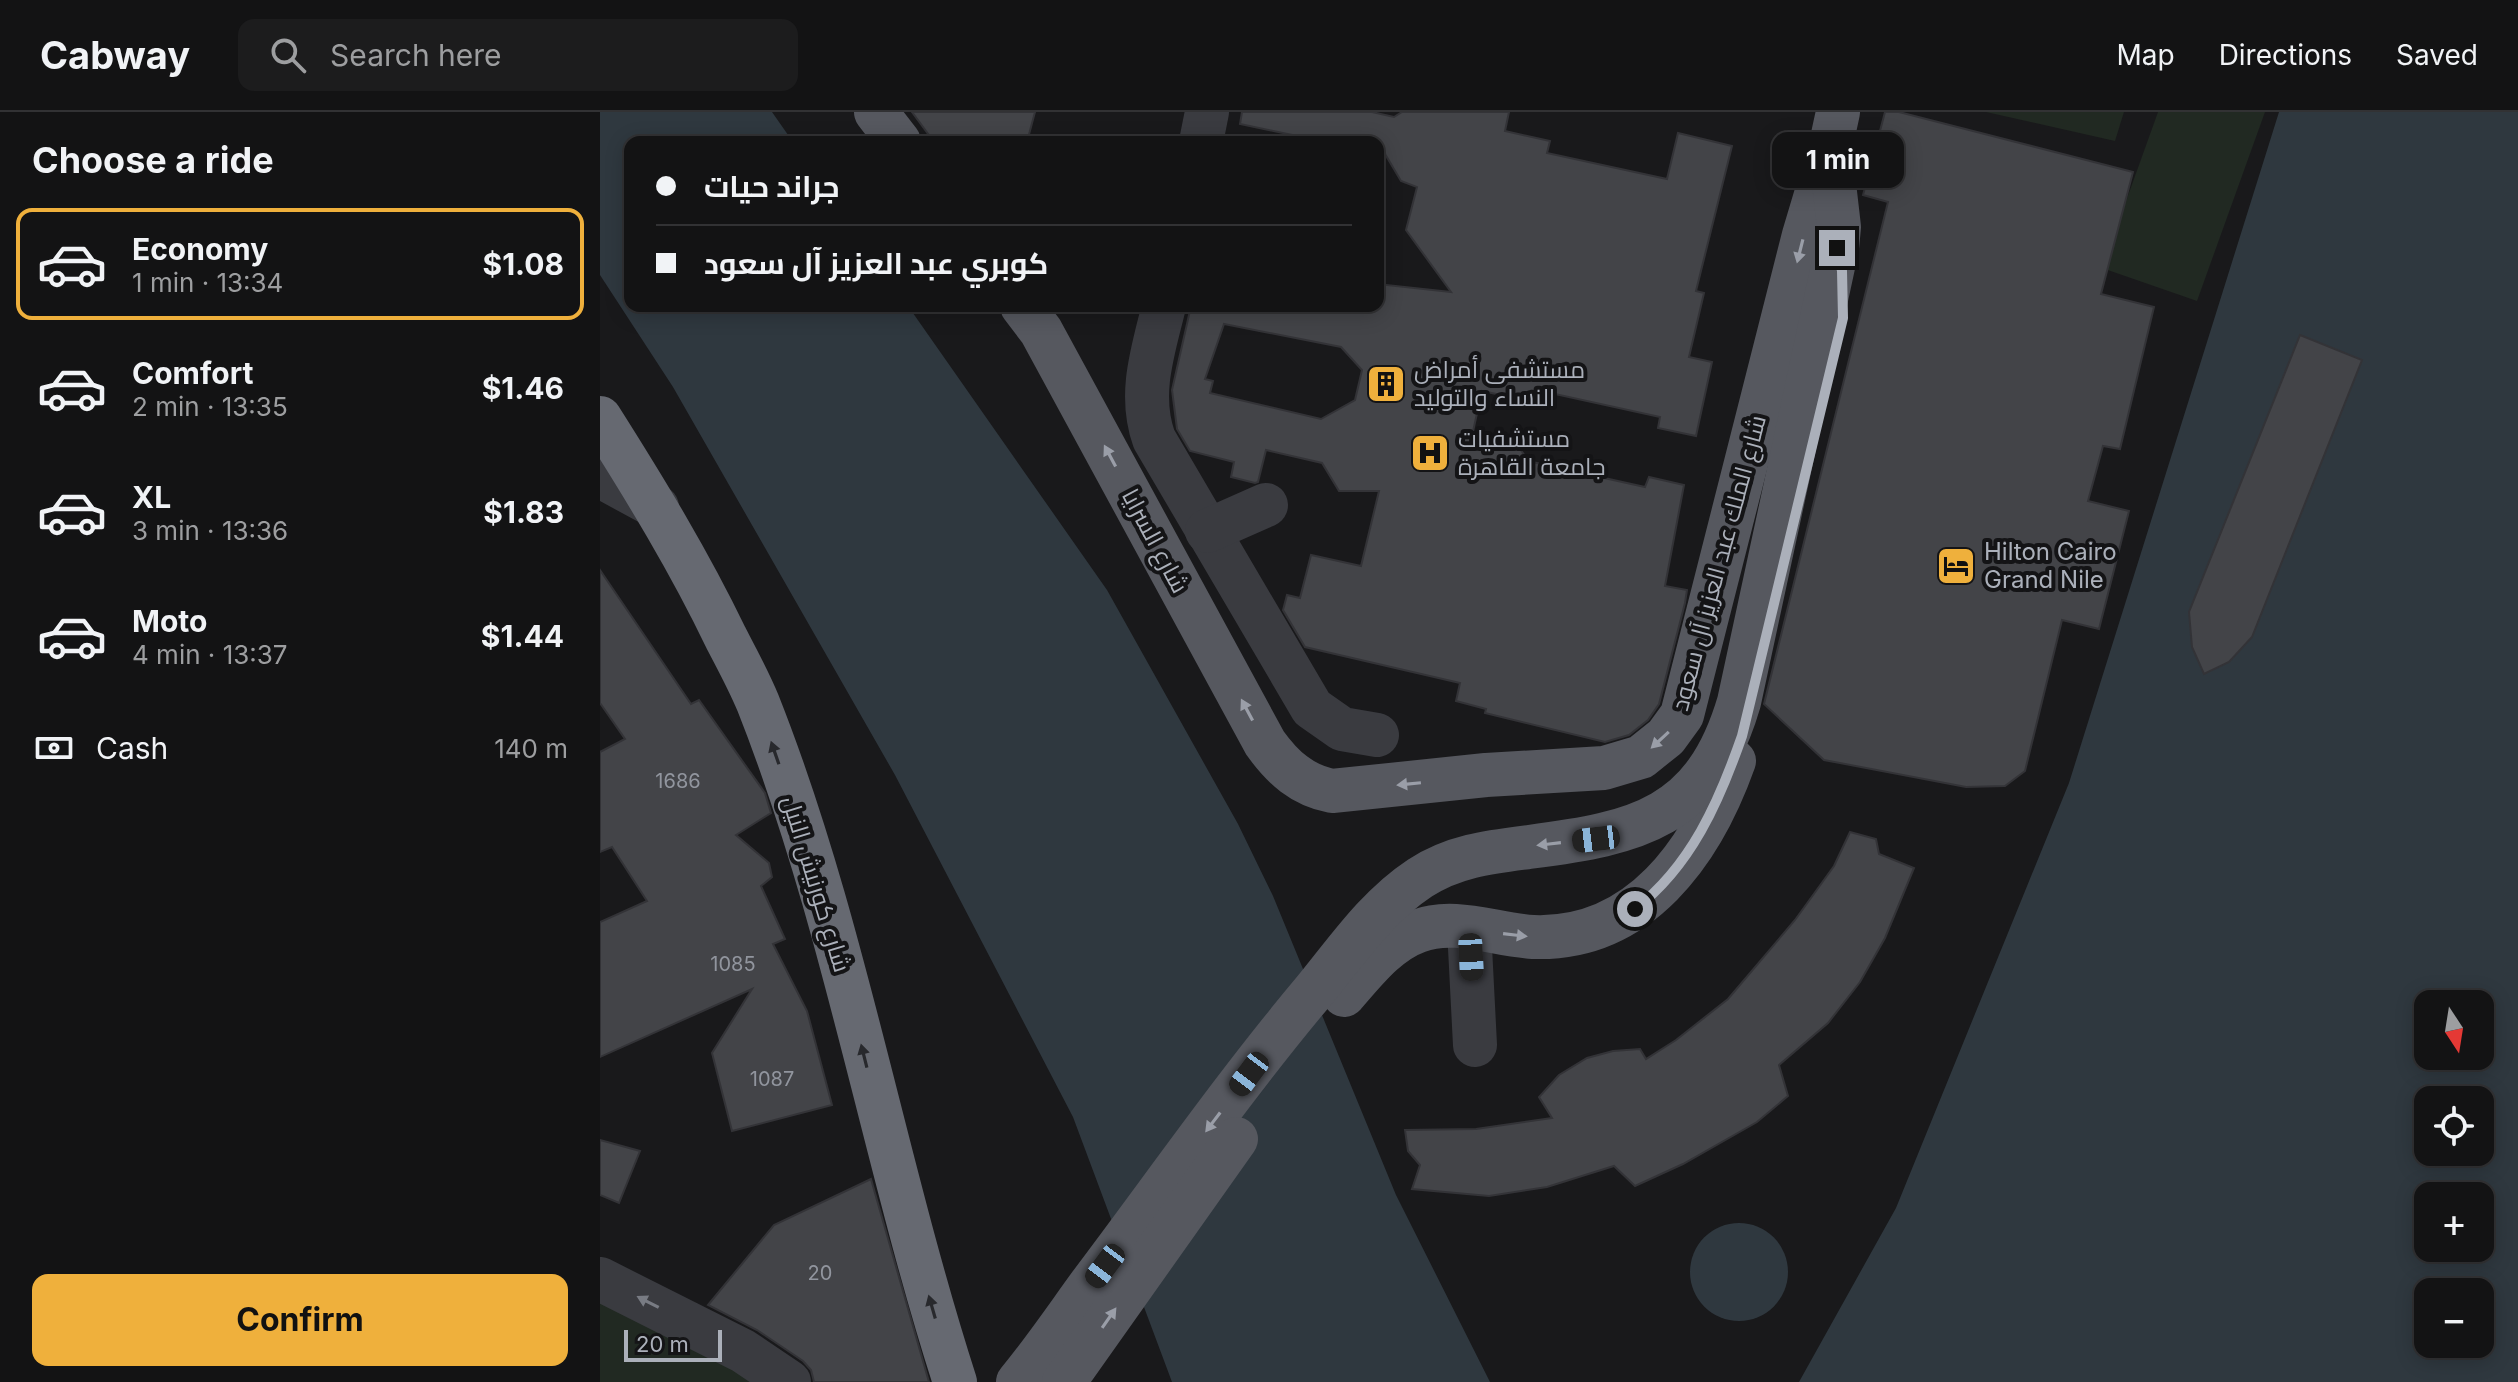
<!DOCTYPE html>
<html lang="en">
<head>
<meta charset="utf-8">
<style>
  :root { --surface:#131314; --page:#1c1c1d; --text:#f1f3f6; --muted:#9d9ea0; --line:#323234; --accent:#efb03c }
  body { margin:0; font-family:Inter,Cairo,sans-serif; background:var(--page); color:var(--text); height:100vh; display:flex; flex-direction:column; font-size:30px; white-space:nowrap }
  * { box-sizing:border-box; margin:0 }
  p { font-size:26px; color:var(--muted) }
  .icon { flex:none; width:44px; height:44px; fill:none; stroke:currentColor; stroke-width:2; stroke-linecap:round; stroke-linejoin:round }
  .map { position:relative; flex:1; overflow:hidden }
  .drawer { display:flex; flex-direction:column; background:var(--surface); width:600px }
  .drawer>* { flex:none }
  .guide { position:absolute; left:24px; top:24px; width:760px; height:176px; border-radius:16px; box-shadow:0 4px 20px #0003,0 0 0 2px var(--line); display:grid; align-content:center; height:176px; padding:0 32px; background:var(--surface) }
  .needle { width:52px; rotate:168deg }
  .fabs { position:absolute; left:1814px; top:878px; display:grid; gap:16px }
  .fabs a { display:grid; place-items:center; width:80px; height:80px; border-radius:16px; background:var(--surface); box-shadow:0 4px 20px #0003,0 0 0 2px var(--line); font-size:40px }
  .scale { position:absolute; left:24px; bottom:20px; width:98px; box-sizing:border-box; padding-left:8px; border:4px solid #abb0ba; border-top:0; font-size:22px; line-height:28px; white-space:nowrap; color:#abb0ba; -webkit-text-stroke:6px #141416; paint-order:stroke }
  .end { position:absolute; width:36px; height:36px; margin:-18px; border:10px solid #abb0ba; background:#111; box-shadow:0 0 0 4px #111 }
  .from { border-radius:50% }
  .bubble { position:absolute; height:56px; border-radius:16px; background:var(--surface); box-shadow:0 4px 20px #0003,0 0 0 2px var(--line); font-size:26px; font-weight:700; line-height:56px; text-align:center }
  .car { position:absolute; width:24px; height:48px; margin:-24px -12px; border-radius:10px; box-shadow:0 0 6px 2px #0007; background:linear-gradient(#222 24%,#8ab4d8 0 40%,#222 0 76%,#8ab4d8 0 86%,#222 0) }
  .guide b { display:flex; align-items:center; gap:28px; height:76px; font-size:30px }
  .guide b+b { border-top:2px solid var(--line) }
  .guide i { width:20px; height:20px; background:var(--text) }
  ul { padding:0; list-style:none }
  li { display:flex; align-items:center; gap:24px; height:112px; margin:0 16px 12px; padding:0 16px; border:4px solid transparent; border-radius:16px }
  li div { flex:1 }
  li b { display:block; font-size:30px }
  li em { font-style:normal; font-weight:700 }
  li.active { border-color:var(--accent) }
  li>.icon { width:72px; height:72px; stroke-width:1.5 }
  h2 { padding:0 32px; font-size:36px; line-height:96px }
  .pay { display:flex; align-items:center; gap:20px; height:88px; padding:0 32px; font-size:30px }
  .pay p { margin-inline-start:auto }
  .cta { display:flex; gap:16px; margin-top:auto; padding:16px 32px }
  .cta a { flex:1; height:92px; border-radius:16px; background:var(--accent); color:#111; font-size:32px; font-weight:700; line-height:92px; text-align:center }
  header { display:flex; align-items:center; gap:48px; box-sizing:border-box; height:112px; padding:0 40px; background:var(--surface); border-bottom:2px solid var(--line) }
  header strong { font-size:38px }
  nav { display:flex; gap:44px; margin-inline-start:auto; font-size:28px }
  .search { width:560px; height:72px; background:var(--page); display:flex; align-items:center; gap:20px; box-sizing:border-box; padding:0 28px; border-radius:16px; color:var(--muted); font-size:30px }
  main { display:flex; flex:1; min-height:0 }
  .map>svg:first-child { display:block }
  .green { fill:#212922 }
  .water { fill:#2f383f; fill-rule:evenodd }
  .building { fill:#434448; stroke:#333337; stroke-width:2; fill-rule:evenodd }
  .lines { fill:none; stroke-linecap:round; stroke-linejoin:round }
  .minor { stroke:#3a3b40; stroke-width:44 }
  .major { stroke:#56585f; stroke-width:44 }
  .highway { stroke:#666971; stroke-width:44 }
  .oneway { fill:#9a9ea8 }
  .oneway2 { fill:#28292d }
  .oneway3 { fill:#787b83 }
  .route { stroke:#abb0ba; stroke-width:10 }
  .labels { text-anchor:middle; stroke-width:8; stroke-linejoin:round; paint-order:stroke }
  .number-label { font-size:20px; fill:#91959e }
  .poi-label { font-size:24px; fill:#abb0ba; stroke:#141416; text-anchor:start }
  .street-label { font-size:24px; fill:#abb0ba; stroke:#141416 }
</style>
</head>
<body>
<header>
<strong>Cabway</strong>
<div class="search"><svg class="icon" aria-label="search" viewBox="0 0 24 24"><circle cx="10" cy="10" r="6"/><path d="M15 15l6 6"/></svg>Search here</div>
<nav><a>Map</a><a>Directions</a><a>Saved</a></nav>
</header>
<main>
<section class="drawer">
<h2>Choose a ride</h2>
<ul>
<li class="active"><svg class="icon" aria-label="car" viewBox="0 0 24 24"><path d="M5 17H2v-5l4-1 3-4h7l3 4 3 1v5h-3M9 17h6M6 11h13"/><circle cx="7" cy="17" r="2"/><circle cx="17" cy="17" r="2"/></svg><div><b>Economy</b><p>1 min · 13:34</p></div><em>$1.08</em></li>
<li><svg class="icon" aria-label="car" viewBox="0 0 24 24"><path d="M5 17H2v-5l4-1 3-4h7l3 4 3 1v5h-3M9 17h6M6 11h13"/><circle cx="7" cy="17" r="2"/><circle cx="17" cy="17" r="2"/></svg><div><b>Comfort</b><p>2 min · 13:35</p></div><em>$1.46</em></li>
<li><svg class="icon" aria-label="car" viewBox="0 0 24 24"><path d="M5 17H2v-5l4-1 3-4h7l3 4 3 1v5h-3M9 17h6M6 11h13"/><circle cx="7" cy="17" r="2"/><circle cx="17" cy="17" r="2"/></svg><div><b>XL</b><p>3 min · 13:36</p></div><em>$1.83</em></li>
<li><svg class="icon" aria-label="car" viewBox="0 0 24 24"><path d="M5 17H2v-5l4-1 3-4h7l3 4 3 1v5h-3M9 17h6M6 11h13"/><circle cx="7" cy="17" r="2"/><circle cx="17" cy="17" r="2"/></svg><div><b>Moto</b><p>4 min · 13:37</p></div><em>$1.44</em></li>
</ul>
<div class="pay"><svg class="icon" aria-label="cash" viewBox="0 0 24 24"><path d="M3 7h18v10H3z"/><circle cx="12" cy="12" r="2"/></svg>Cash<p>140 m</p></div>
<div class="cta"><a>Confirm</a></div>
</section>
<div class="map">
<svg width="1918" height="1270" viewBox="0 0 1918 1270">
  <rect width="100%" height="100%" fill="#19191b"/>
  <g class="green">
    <polygon points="1386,0 1524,0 1515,29"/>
    <polygon points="1558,0 1665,0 1597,189 1502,156"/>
    <polygon points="0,1186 160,1270 0,1270"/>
  </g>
  <g class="water">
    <polygon points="0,0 172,0 193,30 30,30 30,194 308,194 507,478 638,712 673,784 796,1083 890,1270 572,1270 473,1005 295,663 73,275 0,163"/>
    <path d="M1679,0h239v1270h-719l97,-174 173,-425zM1828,892h52v52h-52zM1828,988h52v52h-52zM1828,1084h52v52h-52zM1828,1180h52v52h-52z"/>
    <circle cx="1139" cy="1160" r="49"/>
  </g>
  <g class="building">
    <polygon points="312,0 435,0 427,30 334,30"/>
    <path d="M642,0h130l22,5 8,-5h107l-4,19 45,10 -3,12 120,26 11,-46 54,13 -36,145 8,2 -15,64 23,5 -16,74 -38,-8 2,-11 -114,-25 -16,9 -48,-10 -10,45 47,11 9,14 117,26 4,-10 35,8 -19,101 22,4 -2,13 -26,101 -11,16 -19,15 -24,7 -120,-29 1,-4 -30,-8 4,-18 -155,-36 -22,-37 4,-15 13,3 11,-43 50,11 18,-75h-40l-17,-28 -56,-13 -8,32 -3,1 -24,-6 3,-15 -44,-11 -13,-22 -5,-39 19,-84h187v-22l73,8 -45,-62 11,-43 -16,-6 -16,-27 -7,-1v-11h-68l1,-3 -71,-15zM624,212l117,23 21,23 -7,30 -34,19 -111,-26 3,-12 -8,-2z"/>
    <polygon points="1285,0 1299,0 1533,60 1501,182 1554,195 1520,337 1503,334 1488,389 1529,399 1499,517 1462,508 1425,659 1405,674 1366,675 1224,648 1164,592 1288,90 1263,83"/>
    <polygon points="1700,223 1762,248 1652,525 1629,550 1604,562 1592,535 1589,500"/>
    <polygon points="0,458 91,592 99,588 165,681 171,701 136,723 169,751 172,765 161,774 185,827 173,832 207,899 232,993 132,1019 112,941 152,877 0,945 0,810 47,789 12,735 0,740 0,640 25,627 0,591"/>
    <polygon points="1250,720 1276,727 1279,742 1314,756 1285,826 1260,870 1228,911 1179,953 1188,984 1157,1010 1083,1052 1035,1074 1014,1054 947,1075 889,1084 812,1077 820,1053 808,1039 805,1018 876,1017 952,1006 939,985 959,963 987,946 1013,939 1040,937 1046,947 1076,928 1128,887 1195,808 1234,754"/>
    <polygon points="0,1028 40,1039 19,1091 0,1083"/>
    <polygon points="271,1067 329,1270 214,1270 211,1258 203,1249 157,1218 108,1193 174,1113"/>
  </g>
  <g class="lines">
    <g class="minor">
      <polyline points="601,30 607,0"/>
      <path d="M564,194c-11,45 -26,88 -10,133l158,269 30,21 35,6"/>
      <polyline points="0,364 57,395"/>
      <polyline points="607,419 666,393"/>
      <polyline points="869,816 875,933"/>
      <polyline points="0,1167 143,1239 189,1270"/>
    </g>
    <g class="major">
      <polyline points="276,0 299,30"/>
      <path d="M422,194l19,25 224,412c18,25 37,42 67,48l154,-16 118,-7 37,-11 25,-20 16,-22 122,-480 20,-67"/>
      <path d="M744,883c21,-24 43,-53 74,-64 37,-14 77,4 115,6 107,4 169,-86 201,-176"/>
      <path d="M418,1270c25,-30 48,-64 72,-97 74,-98 144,-199 223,-293 33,-40 63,-85 107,-114 34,-22 69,-26 109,-31 109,-14 176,-29 210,-145l98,-454 2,-21 -9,-78 8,-37"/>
      <polyline points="464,1270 636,1027"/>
    </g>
    <path class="highway" d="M0,306c45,71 89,143 126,220 11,21 23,43 32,65 86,217 125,456 197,679"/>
  </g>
  <defs><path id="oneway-solid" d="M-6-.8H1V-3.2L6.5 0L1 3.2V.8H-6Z" transform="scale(2)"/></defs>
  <g class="oneway">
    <use href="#oneway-solid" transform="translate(1200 139) rotate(104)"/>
    <use href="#oneway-solid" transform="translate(510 344) rotate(-118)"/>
    <use href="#oneway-solid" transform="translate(647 598) rotate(-118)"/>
    <use href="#oneway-solid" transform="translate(1060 628) rotate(137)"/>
    <use href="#oneway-solid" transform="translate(809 672) rotate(174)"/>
    <use href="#oneway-solid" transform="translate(949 732) rotate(173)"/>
    <use href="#oneway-solid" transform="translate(915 823) rotate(7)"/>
    <use href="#oneway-solid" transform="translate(613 1010) rotate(127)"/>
    <use href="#oneway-solid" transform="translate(509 1206) rotate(-55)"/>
  </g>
  <g class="oneway2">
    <use href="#oneway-solid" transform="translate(175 641) rotate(-109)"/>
    <use href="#oneway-solid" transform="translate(264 944) rotate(-104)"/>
    <use href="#oneway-solid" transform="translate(332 1195) rotate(-106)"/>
  </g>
  <use class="oneway3" href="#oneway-solid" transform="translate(48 1190) rotate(-153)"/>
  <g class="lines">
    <path class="route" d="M1035,797c56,-43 84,-107 107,-173l101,-418 -1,-47 -5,-23"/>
  </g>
  <defs>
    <symbol id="building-square" viewBox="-11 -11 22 22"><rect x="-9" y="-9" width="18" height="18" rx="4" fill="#efb03c" stroke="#141416"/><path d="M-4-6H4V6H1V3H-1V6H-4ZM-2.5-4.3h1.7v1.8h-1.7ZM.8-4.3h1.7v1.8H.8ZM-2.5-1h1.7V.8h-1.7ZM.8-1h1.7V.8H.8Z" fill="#111"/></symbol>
    <symbol id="hospital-square" viewBox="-11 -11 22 22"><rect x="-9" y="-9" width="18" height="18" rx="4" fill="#efb03c" stroke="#141416"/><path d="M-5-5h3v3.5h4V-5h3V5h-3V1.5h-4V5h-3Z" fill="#111"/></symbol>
    <symbol id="hotel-square" viewBox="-11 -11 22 22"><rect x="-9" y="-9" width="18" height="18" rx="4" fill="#efb03c" stroke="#141416"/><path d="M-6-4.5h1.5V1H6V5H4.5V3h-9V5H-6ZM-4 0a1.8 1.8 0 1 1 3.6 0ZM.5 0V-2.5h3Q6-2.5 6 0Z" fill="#111"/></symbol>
  </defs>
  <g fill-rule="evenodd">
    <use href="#building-square" x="764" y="250" width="44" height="44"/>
    <use href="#hospital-square" x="808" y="319" width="44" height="44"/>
    <use href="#hotel-square" x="1334" y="432" width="44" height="44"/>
  </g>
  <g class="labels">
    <g class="number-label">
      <text x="78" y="676">1686</text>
      <text x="133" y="859">1085</text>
      <text x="172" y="974">1087</text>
      <text x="220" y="1168">20</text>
    </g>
    <g class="poi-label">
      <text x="814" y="266">مستشفى أمراض<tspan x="814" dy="28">النساء والتوليد</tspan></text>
      <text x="858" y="335">مستشفيات<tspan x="858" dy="28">جامعة القاهرة</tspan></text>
      <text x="1384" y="448">Hilton Cairo<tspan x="1384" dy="28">Grand Nile</tspan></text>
    </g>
    <g class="street-label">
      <text transform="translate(555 429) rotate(62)" y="8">شارع السرايا</text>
      <text transform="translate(1119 451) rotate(-75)" y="8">شارع الملك عبد العزيز آل سعود</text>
      <text transform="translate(216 772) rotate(73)" y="8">شارع كورنيش النيل</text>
    </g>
  </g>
</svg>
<div class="fabs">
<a><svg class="needle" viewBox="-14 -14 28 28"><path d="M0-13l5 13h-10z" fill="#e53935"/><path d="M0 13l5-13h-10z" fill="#9d9ea0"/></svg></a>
<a><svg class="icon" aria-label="locate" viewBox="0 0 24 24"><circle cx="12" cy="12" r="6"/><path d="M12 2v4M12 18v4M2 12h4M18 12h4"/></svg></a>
<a>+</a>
<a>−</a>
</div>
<div class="scale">20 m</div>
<i class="end from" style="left:1035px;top:797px"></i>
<i class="end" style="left:1237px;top:136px"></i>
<div class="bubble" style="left:1172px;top:20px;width:132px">1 min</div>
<i class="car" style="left:996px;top:727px;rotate:263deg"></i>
<i class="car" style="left:871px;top:845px;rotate:177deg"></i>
<i class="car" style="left:649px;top:962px;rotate:217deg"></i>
<i class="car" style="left:505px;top:1154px;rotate:217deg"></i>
<div class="guide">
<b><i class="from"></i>جراند حيات</b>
<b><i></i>كوبري عبد العزيز آل سعود</b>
</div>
</div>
</main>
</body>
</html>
